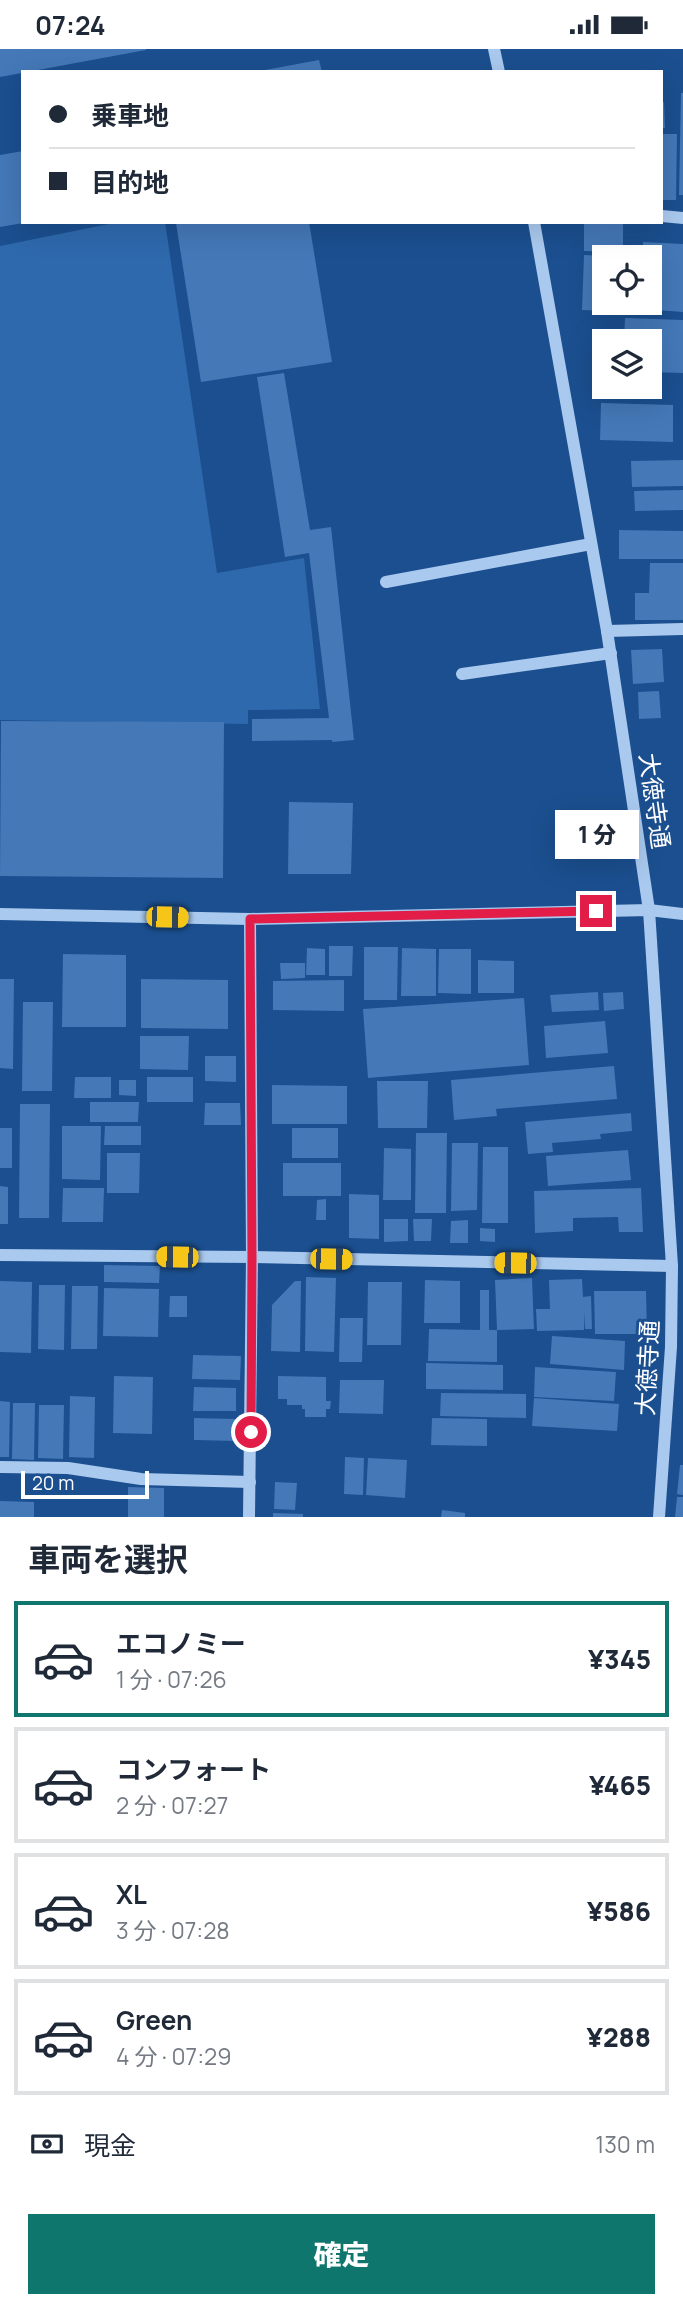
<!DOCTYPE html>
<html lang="ja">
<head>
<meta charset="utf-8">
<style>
  :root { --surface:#fff; --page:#f6f6f7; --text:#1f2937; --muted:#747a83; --line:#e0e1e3; --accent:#0f766e }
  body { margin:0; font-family:Manrope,"Noto Sans JP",sans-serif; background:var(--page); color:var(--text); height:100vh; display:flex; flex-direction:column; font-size:26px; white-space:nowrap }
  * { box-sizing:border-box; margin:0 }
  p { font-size:23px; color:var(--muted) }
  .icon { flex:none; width:38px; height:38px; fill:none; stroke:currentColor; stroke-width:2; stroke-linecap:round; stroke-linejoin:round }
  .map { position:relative; height:1468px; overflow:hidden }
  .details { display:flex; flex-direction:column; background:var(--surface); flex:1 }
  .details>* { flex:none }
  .hud { position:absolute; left:21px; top:21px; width:642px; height:154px; border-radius:0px; box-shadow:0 7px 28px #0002; display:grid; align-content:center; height:154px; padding:0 28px; background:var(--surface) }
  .tools { position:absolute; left:592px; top:196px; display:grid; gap:14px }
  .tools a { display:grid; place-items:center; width:70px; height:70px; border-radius:0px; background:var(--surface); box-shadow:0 7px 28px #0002; font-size:35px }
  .scale { position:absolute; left:21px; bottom:18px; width:128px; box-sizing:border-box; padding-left:7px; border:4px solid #fff; border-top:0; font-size:19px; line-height:24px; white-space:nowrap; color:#fff; -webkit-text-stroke:5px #1b4f8f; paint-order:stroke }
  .end { position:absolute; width:32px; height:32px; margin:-16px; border:9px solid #e11d48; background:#fff; box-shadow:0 0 0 4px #fff }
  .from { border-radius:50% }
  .bubble { position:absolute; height:49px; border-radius:0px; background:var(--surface); box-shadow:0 7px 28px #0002; font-size:23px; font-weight:800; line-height:49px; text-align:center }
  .car { position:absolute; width:21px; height:42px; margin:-21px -10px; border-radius:9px; box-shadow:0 0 5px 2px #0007; background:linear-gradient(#f5c518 24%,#345 0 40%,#f5c518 0 76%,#345 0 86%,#f5c518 0) }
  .hud b { display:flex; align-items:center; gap:24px; height:66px; font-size:26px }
  .hud b+b { border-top:2px solid var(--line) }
  .hud i { width:18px; height:18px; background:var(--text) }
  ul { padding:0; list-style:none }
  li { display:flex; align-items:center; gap:21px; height:116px; margin:0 14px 10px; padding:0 14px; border:4px solid var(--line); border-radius:0px }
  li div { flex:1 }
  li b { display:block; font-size:26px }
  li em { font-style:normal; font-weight:800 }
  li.current { border-color:var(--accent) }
  li>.icon { width:63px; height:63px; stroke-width:1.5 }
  h2 { padding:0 28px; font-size:32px; line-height:84px }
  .pay { display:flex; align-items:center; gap:18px; height:77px; padding:0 28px; font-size:26px }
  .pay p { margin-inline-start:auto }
  .primary-button { display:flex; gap:14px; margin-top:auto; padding:14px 28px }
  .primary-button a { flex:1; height:80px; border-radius:0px; background:var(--accent); color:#fff; font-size:28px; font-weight:800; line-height:80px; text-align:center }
  .status { display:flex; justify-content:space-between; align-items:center; height:49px; padding:0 35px; background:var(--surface); direction:ltr }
  .status svg { height:19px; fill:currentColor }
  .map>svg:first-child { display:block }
  .green { fill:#2e69ad }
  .building { fill:#4478b7 }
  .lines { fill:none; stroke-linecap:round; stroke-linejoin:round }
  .minor { stroke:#a9c9ee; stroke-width:12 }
  .route { stroke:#e11d48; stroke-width:9 }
  .labels { text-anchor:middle; stroke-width:6; stroke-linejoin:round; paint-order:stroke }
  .street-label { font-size:24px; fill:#fff; stroke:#1b4f8f }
</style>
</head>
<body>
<div class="status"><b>07:24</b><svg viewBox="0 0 49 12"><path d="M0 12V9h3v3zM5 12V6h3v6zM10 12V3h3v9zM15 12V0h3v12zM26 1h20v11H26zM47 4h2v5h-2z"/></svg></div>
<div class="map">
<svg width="683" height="1468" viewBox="0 0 683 1468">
  <rect width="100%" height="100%" fill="#1b4f8f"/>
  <polygon class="green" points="119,173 165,173 217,524 304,509 320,660 248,661 248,675 0,671 0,197"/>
  <g class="building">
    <polygon points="0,0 146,0 146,1 0,28"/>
    <polygon points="319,11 322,23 265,23 265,21"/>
    <polygon points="681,44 683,44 683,146 679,146"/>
    <polygon points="662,53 664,53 665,79 662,79"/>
    <polygon points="662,85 677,85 676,151 662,151"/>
    <polygon points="23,102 23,174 0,178 0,106"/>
    <polygon points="309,173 332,313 201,333 176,174"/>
    <polygon points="584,175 623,175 623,203 584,202"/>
    <polygon points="643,193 683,195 683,263 642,260 642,254 649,254 649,208 643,208"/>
    <polygon points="584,206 604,207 604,254 636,254 636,263 582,261"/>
    <polygon points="625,269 683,271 683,324 649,323 649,292 624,292"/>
    <polygon points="284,324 310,481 331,478 354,691 332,693 332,691 252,692 252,670 329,669 309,504 285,508 257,328"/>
    <polygon points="601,354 673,356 673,393 600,391"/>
    <polygon points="683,411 683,437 632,438 631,412"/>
    <polygon points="683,441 683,461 635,462 634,442"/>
    <polygon points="619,481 683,482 683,510 619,510"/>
    <polygon points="650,514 683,514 683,571 635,571 635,544 649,544"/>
    <polygon points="662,600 664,633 633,635 631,601"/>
    <polygon points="659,642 661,669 639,670 638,643"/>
    <polygon points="1,672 224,673 223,829 0,827"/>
    <polygon points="289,753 353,754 351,825 288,825"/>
    <polygon points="329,897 353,897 352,927 329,927"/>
    <polygon points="364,898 398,898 397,951 364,951"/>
    <polygon points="307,899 325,900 325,926 306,926"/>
    <polygon points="402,899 436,900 436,947 401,947"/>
    <polygon points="439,900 471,900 471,945 438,944"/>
    <polygon points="63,905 126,906 126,978 62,978"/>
    <polygon points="478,911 514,912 514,944 478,944"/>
    <polygon points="280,914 305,914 305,929 281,930"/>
    <polygon points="0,930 14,930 13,1020 0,1019"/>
    <polygon points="141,930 228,931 228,980 141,979"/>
    <polygon points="344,931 344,962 273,961 273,932"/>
    <polygon points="598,943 599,961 552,963 550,946"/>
    <polygon points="623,943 624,960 604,962 603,944"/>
    <polygon points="524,949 529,1016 368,1029 363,960"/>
    <polygon points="23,953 53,953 52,1042 22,1042"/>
    <polygon points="605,972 608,1004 546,1009 544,977"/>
    <polygon points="140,987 189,987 188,1021 140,1020"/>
    <polygon points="205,1007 236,1007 236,1033 205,1032"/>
    <polygon points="614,1017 617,1050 496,1060 497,1067 454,1071 451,1031"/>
    <polygon points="75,1028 111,1028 111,1049 74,1049"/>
    <rect x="147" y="1028" width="46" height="25"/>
    <polygon points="119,1031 136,1031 136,1047 119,1046"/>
    <polygon points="377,1032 428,1032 427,1079 378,1079"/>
    <polygon points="272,1036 347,1037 347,1075 272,1075"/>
    <polygon points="90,1053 139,1053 138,1073 90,1073"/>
    <polygon points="205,1054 240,1054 241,1076 204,1076"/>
    <polygon points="20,1055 50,1055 49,1169 19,1169"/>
    <polygon points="631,1064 632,1082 600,1085 601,1090 552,1094 553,1103 528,1105 525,1073"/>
    <polygon points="62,1077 101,1077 100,1131 62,1130"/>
    <polygon points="105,1077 141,1077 141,1096 104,1096"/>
    <rect x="0" y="1079" width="12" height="40"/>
    <rect x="292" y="1079" width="46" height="30"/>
    <polygon points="416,1084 447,1084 446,1164 415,1164"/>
    <polygon points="452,1094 478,1094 477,1161 451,1162"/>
    <polygon points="483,1098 508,1098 508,1174 482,1174"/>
    <polygon points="384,1099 411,1100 411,1151 383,1151"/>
    <polygon points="628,1101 631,1131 548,1137 546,1107"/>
    <polygon points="107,1104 140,1104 139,1144 107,1144"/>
    <rect x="283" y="1114" width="58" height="33"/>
    <polygon points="0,1137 8,1138 8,1175 0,1175"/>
    <polygon points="63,1139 104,1139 103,1173 62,1173"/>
    <polygon points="641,1139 643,1183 619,1183 618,1168 573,1169 573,1182 535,1184 534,1142"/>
    <polygon points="349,1145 379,1146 379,1190 349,1189"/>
    <polygon points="326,1150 326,1171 316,1171 317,1151"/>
    <polygon points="384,1170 408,1170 408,1192 384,1193"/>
    <polygon points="413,1170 432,1170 431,1192 414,1192"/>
    <polygon points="468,1171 468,1194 450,1194 451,1172"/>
    <polygon points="480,1179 495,1180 495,1193 480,1192"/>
    <polygon points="104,1216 160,1217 159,1234 104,1233"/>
    <polygon points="306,1228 336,1229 334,1303 305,1302"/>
    <polygon points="532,1229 534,1280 497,1281 495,1231"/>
    <polygon points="582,1230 583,1248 591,1247 592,1280 585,1280 584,1263 584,1281 537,1282 536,1260 550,1260 549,1231"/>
    <polygon points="425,1231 460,1232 460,1274 424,1274"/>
    <polygon points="0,1232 32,1233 31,1304 0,1303"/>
    <polygon points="295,1232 301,1232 300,1303 271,1302 272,1256"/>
    <polygon points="368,1233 402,1233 401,1296 367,1296"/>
    <polygon points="39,1236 65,1236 64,1301 38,1300"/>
    <polygon points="72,1237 98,1237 97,1300 71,1300"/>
    <polygon points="104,1239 159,1240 158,1288 103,1287"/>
    <polygon points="480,1241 489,1241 489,1281 497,1281 497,1313 428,1312 429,1280 480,1281"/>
    <polygon points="594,1242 646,1242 647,1285 595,1285"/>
    <polygon points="170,1247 187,1247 187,1268 169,1268"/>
    <polygon points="340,1269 363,1269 362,1313 339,1313"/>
    <polygon points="552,1287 625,1292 624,1321 550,1315"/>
    <polygon points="193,1306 241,1307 240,1331 192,1330"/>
    <polygon points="426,1314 503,1316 503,1341 426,1340"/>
    <polygon points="535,1318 616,1323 614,1352 534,1348"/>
    <polygon points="114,1327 153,1328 152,1385 113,1384"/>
    <polygon points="278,1327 326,1328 326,1352 331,1352 330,1360 326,1360 326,1368 305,1368 305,1360 302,1360 302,1356 287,1356 287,1350 278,1350"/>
    <polygon points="340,1331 384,1331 383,1365 339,1364"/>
    <polygon points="194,1338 236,1339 236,1362 193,1362"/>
    <polygon points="441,1344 526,1345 526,1369 440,1367"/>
    <polygon points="70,1347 95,1348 94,1409 69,1408"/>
    <polygon points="534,1349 619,1355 617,1382 532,1377"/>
    <polygon points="0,1352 10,1353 9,1408 0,1408"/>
    <polygon points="13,1354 35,1354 34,1411 12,1410"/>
    <polygon points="39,1356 64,1356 63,1410 38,1409"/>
    <polygon points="194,1369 237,1370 237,1392 194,1391"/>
    <polygon points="432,1369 487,1370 487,1397 431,1396"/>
    <polygon points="345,1408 364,1409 363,1446 344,1445"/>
    <polygon points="368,1409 407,1411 405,1449 366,1446"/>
    <polygon points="680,1416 683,1416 683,1446 677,1445"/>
    <polygon points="275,1433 297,1434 295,1461 274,1460"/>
    <polygon points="128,1438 164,1439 164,1468 128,1468"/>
    <polygon points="677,1448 683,1448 683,1468 675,1468"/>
    <polygon points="0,1452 34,1453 34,1468 0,1468"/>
    <polygon points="442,1461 465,1464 465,1468 441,1468"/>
    <polygon points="273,1464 303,1465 303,1468 273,1468"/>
  </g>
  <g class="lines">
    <g class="minor">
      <polyline points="494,0 499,23"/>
      <polyline points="662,167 683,169"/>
      <polyline points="534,173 607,582 649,861 672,1217 671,1298 659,1468"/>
      <polyline points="386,533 591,495"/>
      <polyline points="607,582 683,580"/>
      <polyline points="462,625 611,604"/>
      <polyline points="0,865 250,870 649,861 683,865"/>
      <polyline points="0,1206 252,1208 672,1217"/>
      <polyline points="0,1418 68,1419 141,1430 250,1433"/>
      <polyline points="249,1468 252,1208 250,870"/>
    </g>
  </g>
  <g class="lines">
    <polyline class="route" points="251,1383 252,1208 250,870 596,862"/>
  </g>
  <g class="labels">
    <g class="street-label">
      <text transform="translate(654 752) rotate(82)" y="8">大徳寺通</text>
      <text transform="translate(648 1319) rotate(-87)" y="8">大徳寺通</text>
    </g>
  </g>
</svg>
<div class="tools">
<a><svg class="icon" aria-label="locate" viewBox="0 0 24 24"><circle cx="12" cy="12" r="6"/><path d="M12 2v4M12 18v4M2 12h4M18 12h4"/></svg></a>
<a><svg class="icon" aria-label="layers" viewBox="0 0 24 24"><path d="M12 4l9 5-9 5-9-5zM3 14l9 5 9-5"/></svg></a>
</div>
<div class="scale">20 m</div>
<i class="end from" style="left:251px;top:1383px"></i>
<i class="end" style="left:596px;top:862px"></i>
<div class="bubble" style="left:555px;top:761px;width:84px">1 分</div>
<i class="car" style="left:167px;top:868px;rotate:91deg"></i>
<i class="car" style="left:177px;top:1208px;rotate:271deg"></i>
<i class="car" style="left:331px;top:1210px;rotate:91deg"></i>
<i class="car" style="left:515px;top:1214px;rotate:271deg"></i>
<div class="hud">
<b><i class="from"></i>乗車地</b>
<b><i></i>目的地</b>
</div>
</div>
<section class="details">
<h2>車両を選択</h2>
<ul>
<li class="current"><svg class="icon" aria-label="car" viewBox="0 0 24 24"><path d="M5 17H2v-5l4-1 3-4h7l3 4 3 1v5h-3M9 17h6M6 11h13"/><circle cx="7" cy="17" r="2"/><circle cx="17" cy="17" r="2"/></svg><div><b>エコノミー</b><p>1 分 · 07:26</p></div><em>¥345</em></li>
<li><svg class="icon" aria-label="car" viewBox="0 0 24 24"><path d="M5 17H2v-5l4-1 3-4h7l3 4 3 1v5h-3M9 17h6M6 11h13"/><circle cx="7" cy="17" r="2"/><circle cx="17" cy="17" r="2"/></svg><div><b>コンフォート</b><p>2 分 · 07:27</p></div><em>¥465</em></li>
<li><svg class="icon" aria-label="car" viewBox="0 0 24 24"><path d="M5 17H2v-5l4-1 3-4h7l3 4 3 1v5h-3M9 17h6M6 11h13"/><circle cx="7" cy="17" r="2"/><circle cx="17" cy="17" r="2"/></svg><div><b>XL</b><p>3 分 · 07:28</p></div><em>¥586</em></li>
<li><svg class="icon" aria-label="car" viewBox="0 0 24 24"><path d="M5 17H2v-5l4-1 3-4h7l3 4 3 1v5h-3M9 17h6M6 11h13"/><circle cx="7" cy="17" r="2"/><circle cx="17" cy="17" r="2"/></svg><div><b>Green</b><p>4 分 · 07:29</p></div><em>¥288</em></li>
</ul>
<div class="pay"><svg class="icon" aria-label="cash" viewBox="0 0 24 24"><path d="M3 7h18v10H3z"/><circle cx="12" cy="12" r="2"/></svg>現金<p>130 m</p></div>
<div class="primary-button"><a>確定</a></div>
</section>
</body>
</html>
